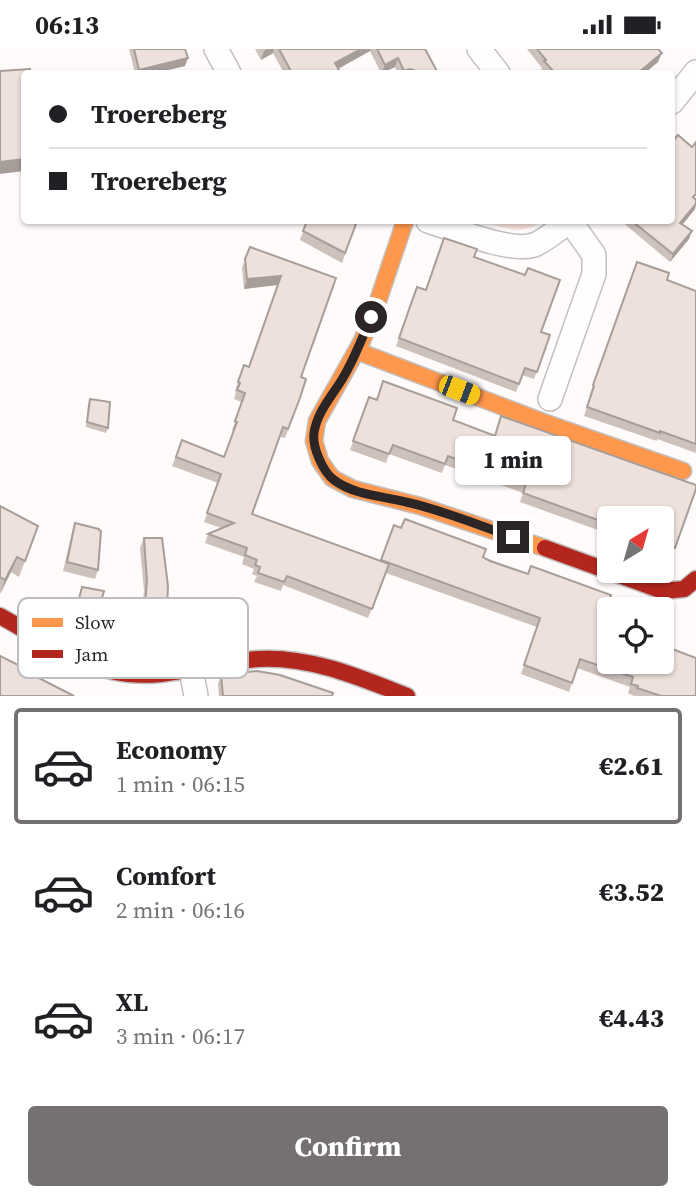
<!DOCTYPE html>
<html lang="en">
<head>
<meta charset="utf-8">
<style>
  :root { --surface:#fff; --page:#f2f2f2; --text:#202124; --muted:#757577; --line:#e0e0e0; --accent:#757170 }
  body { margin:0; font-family:"Source Serif 4",serif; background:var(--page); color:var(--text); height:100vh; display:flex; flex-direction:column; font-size:26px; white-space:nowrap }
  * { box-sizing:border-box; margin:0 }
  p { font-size:23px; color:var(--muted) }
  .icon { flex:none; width:38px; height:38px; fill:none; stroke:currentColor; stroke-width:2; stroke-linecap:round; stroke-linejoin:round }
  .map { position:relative; height:647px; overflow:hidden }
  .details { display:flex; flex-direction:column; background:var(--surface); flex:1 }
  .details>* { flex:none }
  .banner { position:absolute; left:21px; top:21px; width:654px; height:154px; border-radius:7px; box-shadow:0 2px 5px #0004; display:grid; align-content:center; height:154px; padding:0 28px; background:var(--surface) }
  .needle { width:46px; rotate:37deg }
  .controls { position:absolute; left:597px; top:457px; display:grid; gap:14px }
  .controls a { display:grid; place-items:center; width:77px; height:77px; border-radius:7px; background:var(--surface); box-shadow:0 2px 5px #0004; font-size:35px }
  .end { position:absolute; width:32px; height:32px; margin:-16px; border:9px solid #2b2625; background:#fff; box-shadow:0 0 0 4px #fff }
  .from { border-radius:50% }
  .bubble { position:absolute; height:49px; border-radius:7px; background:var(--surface); box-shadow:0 2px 5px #0004; font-size:23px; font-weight:800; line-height:49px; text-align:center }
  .car { position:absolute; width:21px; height:42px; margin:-21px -10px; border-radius:9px; box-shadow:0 0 5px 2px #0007; background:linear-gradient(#f5c518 24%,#345 0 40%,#f5c518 0 76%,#345 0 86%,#f5c518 0) }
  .banner b { display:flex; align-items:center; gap:24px; height:66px; font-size:26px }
  .banner b+b { border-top:2px solid var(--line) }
  .banner i { width:18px; height:18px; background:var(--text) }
  ul { padding:12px 0 0; list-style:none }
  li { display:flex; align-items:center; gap:21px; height:116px; margin:0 14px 10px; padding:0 14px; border:4px solid transparent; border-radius:7px }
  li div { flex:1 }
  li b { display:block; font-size:26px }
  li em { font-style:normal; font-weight:800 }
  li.on { border-color:var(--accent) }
  li>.icon { width:63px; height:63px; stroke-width:1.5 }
  .button { display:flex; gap:14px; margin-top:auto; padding:14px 28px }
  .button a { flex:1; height:80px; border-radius:7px; background:var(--accent); color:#fff; font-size:28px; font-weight:800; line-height:80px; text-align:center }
  .status { display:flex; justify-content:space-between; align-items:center; height:49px; padding:0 35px; background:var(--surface); direction:ltr }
  .status svg { height:19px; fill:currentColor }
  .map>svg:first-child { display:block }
  .green { fill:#fae3dc }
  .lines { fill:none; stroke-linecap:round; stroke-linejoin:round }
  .street-casing { stroke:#c3c0bf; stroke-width:26 }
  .slow-casing { stroke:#c3c0bf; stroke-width:19 }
  .jam-casing { stroke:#c3c0bf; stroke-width:19 }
  .street { stroke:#fffefe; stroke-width:23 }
  .slow { stroke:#ff974d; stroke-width:16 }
  .jam { stroke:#b3261e; stroke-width:16 }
  .wall { fill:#cdc1bc }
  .shaded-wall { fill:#a79d99 }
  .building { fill:#eee0db; stroke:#a79d99; stroke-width:2 }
  .route { stroke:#2b2625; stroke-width:9 }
  .key { fill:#fff; stroke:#bfbebe; stroke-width:2 }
  .key-label { font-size:19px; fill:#2b2625 }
</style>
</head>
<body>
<div class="status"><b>06:13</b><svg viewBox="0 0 49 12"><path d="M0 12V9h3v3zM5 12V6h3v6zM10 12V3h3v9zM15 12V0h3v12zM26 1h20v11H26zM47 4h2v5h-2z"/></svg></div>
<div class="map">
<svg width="696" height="647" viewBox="0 0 696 647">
  <rect width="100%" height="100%" fill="#fefbfa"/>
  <path class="green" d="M482,172h60c-24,16 -35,7 -60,0z"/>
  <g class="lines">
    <defs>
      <g id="street">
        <polyline points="216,0 229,24"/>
        <polyline points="479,0 498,24"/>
        <polyline points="672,53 696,23"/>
        <path d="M428,172c26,8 81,32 106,24 11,-4 26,-18 37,-24"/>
        <polyline points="550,350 594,225 594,206 570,172"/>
        <polyline points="191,621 196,647"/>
      </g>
      <g id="slow">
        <polyline points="405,172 378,252 362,292 317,372 314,392 320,412 332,429 353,440 420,457 545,499"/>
        <polyline points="357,302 543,373 683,422"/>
      </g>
      <g id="jam">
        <polyline points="545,499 663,542 684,540 696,530"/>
        <path d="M0,567c37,20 74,47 115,56 48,10 95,-10 143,-13 52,-3 101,18 149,37"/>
      </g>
    </defs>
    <use href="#street" class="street-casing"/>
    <use href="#slow" class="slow-casing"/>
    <use href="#jam" class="jam-casing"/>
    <use href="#street" class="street"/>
    <use href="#slow" class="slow"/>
    <use href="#jam" class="jam"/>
  </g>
  <g class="wall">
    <polygon points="129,0 185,0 185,17 155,24 135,24"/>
    <polygon points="255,0 425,0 438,24 398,24 395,18 381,24 370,2 338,20 339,24 284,24 273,4 261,11"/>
    <polygon points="527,0 659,0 658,13 645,24 544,24 541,21 542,19"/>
    <polygon points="696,150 695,160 683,175 689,190 670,213 621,172 672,172"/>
    <polygon points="307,172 356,175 342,214 300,191"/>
    <polygon points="250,198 336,229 301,328 300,349 285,389 280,388 252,465 381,512 483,508 608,554 609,612 696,647 634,647 628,644 630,638 577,619 569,643 521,625 537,578 386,524 368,569 283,536 281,542 254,533 257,527 252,525 254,520 242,515 244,508 205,494 208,485 221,479 204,473 218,434 172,417 182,391 224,408 233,382 232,381 242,353 234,350 236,343 235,342 244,316 249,318 277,236 244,240 242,219"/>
    <polygon points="474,208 541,283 550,286 534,330 522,326 516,343 396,297 417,238 426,241"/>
    <polygon points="637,213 667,231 696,242 696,404 657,390 657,392 584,367 591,345 590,345"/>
    <polygon points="369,348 453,371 494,387 696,440 672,507 662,504 662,469 609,469 609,485 520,453 523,444 445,416 442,424 389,405 386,414 350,401"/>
    <polygon points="90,350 108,379 106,384 86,378 88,355"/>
    <polygon points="0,457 38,477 19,528 11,523 0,545"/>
    <polygon points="75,474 98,521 95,530 63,522 72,483"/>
    <polygon points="144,489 164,596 161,606 70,583 82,538 100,556 142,567 144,541 140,499"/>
    <polygon points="221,626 332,647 219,647 218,635"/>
  </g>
  <g class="shaded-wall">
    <polygon points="267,0 274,0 273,4 261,11 264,2"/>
    <polygon points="361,0 371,0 370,2 332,23 335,14"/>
    <polygon points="662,4 658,13 645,24 638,24"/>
    <polygon points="188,9 185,17 155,24 138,24 139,21"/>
    <polygon points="398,9 395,18 382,24 385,16"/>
    <polygon points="24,110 24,122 0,125 0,113"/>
    <polygon points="696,155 695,160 678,181 680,174"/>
    <polygon points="692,182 689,190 670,213 673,205"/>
    <polygon points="281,227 277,236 244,240 247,230"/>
    <polygon points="17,508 11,523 0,545 5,531"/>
  </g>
  <g class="building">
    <polygon points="134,0 185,0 188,9 139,21"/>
    <polygon points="279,0 361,0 335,14 339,21 337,22 339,24 292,24"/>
    <polygon points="377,0 425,0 438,24 423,24 410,20 404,22 398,9 385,16"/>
    <polygon points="537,0 658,0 662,4 638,24 555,24 544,12 546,11"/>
    <polygon points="30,20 30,24 24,24 24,110 0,113 0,22"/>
    <polygon points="678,86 692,98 696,93 696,145 693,148 696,151 696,155 680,174 692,182 673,205 632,172 672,172 672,93"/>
    <polygon points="307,172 347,172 356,175 345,204 303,182"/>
    <polygon points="444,189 477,200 474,208 525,226 528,219 560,231 541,283 550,286 537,323 525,319 519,335 399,289 417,238 426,241"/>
    <polygon points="250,198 336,229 301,328 306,330 300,349 288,380 283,378 252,465 389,515 372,560 287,527 284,533 258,524 260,518 255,516 257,511 245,506 247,499 208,485 234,474 207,464 221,425 176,408 182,391 224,408 237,373 235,372 245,344 237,341 240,334 238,333 244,316 249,318 281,227 247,230 245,210"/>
    <polygon points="637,213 669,224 667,231 696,242 696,395 660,382 660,384 587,358 594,337 593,336"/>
    <polygon points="383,332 457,359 453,371 495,387 501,367 696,436 696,440 675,499 662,494 662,469 609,469 609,475 523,444 526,435 448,407 445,415 393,396 389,405 353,392 369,348 377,351"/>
    <polygon points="90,350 110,353 108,379 87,373"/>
    <polygon points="0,457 38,477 25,512 17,508 5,531 0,528"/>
    <polygon points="405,470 486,500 483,508 490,512 528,525 531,517 611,546 608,554 618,557 617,560 609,560 609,612 662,612 662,596 696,609 696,647 661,647 637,639 638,637 631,635 633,628 580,610 572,634 524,616 540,569 381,511 394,476 401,479"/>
    <polygon points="75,474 99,480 99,481 101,482 98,521 67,513"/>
    <polygon points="144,489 162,489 168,537 166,579 164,596 73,573 82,538 104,542 100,556 144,568 147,532"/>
    <polygon points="0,607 24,619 23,621 74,647 0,647"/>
    <polygon points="257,622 280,626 333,644 332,647 223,647 221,626"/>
  </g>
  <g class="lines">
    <path class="route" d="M371,268c-8,20 -16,40 -27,59 -10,18 -27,35 -30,57 -2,14 9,39 20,47 20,15 48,16 72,22 36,8 72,23 107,35"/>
  </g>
  <rect x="18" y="549" width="230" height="80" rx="10" class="key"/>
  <rect x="32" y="569" width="31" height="9" fill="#ff974d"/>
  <rect x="32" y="601" width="31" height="8" fill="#b3261e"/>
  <g class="key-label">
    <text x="75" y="580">Slow</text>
    <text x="75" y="612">Jam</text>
  </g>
</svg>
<div class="controls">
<a><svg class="needle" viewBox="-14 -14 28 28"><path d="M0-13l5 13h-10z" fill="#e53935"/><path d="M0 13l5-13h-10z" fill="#757577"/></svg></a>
<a><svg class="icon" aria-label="locate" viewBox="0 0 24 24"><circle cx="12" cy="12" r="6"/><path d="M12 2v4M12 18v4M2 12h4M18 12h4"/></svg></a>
</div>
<i class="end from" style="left:371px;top:268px"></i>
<i class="end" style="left:513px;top:488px"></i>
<div class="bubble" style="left:455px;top:387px;width:116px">1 min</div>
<i class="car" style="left:459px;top:341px;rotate:111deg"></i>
<div class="banner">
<b><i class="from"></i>Troereberg</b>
<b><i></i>Troereberg</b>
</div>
</div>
<section class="details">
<ul>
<li class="on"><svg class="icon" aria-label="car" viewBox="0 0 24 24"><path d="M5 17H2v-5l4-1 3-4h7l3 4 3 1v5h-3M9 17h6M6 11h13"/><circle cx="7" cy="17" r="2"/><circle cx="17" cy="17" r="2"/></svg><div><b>Economy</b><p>1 min · 06:15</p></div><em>€2.61</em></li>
<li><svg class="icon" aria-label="car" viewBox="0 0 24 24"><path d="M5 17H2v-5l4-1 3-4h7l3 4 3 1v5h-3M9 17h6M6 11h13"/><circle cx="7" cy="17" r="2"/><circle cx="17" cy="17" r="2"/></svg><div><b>Comfort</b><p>2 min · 06:16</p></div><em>€3.52</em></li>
<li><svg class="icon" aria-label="car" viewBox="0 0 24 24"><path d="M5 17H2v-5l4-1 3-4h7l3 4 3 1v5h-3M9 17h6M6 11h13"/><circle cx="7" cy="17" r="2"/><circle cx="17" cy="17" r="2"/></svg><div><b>XL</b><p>3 min · 06:17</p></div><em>€4.43</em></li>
</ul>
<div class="button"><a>Confirm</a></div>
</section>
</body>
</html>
